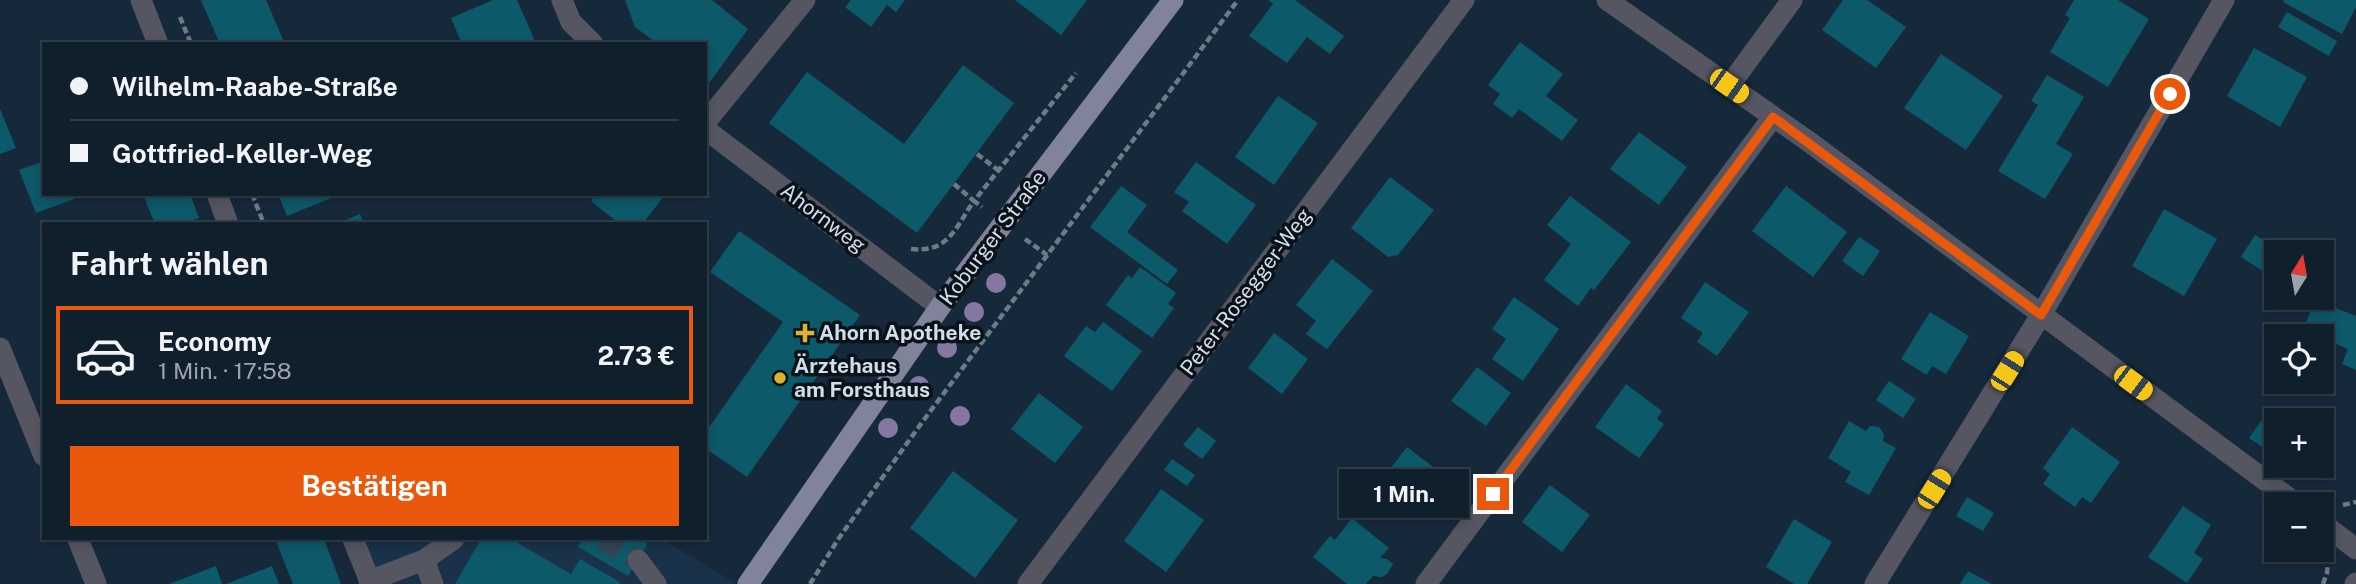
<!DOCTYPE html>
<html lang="de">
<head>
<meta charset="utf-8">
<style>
  :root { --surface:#101f2c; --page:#1e2c38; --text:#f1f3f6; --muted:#9ca2a9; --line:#303d48; --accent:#ea580c }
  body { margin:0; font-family:"Public Sans",sans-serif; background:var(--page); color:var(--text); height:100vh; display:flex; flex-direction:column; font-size:26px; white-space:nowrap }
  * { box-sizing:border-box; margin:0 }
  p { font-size:23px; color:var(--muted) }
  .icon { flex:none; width:38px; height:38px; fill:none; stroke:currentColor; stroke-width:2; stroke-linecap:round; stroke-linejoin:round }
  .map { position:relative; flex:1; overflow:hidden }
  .panel { position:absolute; left:42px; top:222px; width:665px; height:318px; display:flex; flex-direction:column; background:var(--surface); border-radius:0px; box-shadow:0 4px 10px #0003,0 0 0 2px var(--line) }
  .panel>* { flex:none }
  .guide { position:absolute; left:42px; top:42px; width:665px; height:154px; border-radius:0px; box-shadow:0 4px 10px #0003,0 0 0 2px var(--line); display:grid; align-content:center; height:154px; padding:0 28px; background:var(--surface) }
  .needle { width:46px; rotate:11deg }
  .fabs { position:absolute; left:2264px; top:240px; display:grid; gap:14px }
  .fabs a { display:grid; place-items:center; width:70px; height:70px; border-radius:0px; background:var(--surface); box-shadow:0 4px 10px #0003,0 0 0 2px var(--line); font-size:35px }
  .end { position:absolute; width:32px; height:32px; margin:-16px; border:9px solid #ea580c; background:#fff; box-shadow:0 0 0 4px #fff }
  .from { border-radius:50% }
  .bubble { position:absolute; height:49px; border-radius:0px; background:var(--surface); box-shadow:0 4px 10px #0003,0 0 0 2px var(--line); font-size:23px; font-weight:700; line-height:49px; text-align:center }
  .car { position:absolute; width:21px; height:42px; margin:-21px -10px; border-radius:9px; box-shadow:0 0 5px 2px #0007; background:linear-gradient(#f5c518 24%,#345 0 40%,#f5c518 0 76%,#345 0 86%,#f5c518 0) }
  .guide b { display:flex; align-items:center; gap:24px; height:66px; font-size:26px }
  .guide b+b { border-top:2px solid var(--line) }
  .guide i { width:18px; height:18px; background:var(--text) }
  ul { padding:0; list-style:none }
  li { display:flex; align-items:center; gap:21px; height:98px; margin:0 14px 10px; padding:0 14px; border:4px solid transparent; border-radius:0px }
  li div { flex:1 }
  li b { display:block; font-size:26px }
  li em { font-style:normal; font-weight:700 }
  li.selected { border-color:var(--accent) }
  li>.icon { width:63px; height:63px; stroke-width:1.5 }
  h2 { padding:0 28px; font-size:32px; line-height:84px }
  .cta { display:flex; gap:14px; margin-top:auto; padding:14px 28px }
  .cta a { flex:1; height:80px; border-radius:0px; background:var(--accent); color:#fff; font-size:28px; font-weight:700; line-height:80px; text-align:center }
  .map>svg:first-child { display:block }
  .built { fill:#193249 }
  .building { fill:#0c596a }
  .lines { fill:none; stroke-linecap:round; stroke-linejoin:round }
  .minor-tunnel { stroke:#324455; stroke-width:21; stroke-dasharray:21 10; stroke-linecap:butt }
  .path { stroke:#6b7b8a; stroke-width:4.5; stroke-dasharray:7 3.5; stroke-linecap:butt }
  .minor { stroke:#555661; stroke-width:21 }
  .major { stroke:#81839b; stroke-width:21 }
  .tree { fill:#8477a2 }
  .route { stroke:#ea580c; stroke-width:9 }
  .poi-dot { fill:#dab333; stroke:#091119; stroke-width:2.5 }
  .labels { text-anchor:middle; stroke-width:7; stroke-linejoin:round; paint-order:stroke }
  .street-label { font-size:21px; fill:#d1dde9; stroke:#091119 }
  .poi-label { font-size:21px; font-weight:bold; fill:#d1dde9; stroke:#091119; text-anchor:start }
</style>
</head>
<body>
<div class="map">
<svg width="2356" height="584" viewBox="0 0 2356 584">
  <rect width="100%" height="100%" fill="#16293b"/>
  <polygon class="built" points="353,539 662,539 737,584 371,584"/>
  <g class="building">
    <polygon points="201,0 266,0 285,44 220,44"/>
    <polygon points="493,0 517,0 535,41 528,44 462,44 451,18"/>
    <polygon points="625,0 712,0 748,29 710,82 705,79 705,44 658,44 635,27"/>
    <polygon points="851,0 905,0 896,12 887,5 871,27 845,7"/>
    <polygon points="1015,0 1087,0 1061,35"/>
    <polygon points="1268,0 1295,0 1344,36 1330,54 1307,37 1287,63 1249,36 1273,4"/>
    <polygon points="1843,0 1867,0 1906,27 1876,68 1822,30"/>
    <polygon points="2074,0 2118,0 2149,19 2108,87 2050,52 2070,18 2065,15"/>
    <polygon points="2284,0 2356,0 2356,7 2342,34 2283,2"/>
    <polygon points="2287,12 2337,41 2329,56 2278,27"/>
    <polygon points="1520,42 1563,74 1546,96 1578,120 1562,141 1519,109 1512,118 1493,104 1500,94 1488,85"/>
    <polygon points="2254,48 2307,77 2280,127 2227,96"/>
    <polygon points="1941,54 2003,96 1966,150 1904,108"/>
    <polygon points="963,65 1014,103 917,233 769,123 807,72 904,144"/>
    <polygon points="2047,75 2084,97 2056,144 2073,154 2045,199 1998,171 2038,105 2031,101"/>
    <polygon points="1278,96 1318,123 1274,185 1235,157"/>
    <polygon points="0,109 16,148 0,154"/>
    <polygon points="1639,132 1687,167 1659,205 1610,169"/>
    <polygon points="44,161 44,194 85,195 36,213 19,170"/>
    <polygon points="1196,162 1256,205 1227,244 1182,211 1189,202 1174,192"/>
    <polygon points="1390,177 1434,210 1398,255 1388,257 1351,228"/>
    <polygon points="1121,186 1147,205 1127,232 1178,270 1167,284 1090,227"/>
    <polygon points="1786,186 1847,232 1813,277 1752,231"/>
    <polygon points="143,194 190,194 199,218 183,224 155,224"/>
    <polygon points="278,194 341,194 287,216"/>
    <polygon points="596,194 666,194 642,224 620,224 591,201"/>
    <polygon points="1570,196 1631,242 1594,290 1591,288 1578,306 1544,280 1571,244 1547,225"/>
    <polygon points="2164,209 2217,239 2184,296 2132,266"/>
    <polygon points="360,214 364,224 336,224"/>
    <polygon points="739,231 860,315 747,477 705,448 705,433 783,322 710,272"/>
    <polygon points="2255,235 2277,248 2263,271 2241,257"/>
    <polygon points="1859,237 1880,251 1863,276 1842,261"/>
    <polygon points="1332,259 1373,291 1327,349 1306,334 1316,321 1296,305"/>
    <polygon points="1140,267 1176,293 1168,304 1174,308 1152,338 1106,305 1128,275 1132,278"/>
    <polygon points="1705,282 1749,312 1717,356 1697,342 1703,333 1681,318"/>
    <polygon points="1514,297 1559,329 1523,381 1492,359 1506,339 1492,329"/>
    <polygon points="2315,300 2356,316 2356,370 2342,364 2348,349 2322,338 2322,336 2303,330"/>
    <polygon points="1930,312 1969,336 1946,374 1932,366 1927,375 1901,359"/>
    <polygon points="1103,322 1142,351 1112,391 1064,356 1086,326 1095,332"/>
    <polygon points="1274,333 1308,359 1282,394 1248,368"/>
    <polygon points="1477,367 1511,393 1486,426 1451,401"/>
    <polygon points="1889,381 1916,399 1903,418 1876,400"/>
    <polygon points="1626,384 1662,411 1657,419 1664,424 1639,458 1595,427"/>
    <polygon points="1039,393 1083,427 1055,463 1011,429"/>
    <polygon points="2269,410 2284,420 2277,420 2277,457 2249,438"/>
    <polygon points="1849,421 1866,431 1870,426 1879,427 1884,434 1883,441 1896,448 1869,495 1845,482 1851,472 1828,458"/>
    <polygon points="1198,427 1216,441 1202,459 1183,445"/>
    <polygon points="2072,427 2120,462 2091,503 2082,497 2075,507 2043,484 2050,474 2043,468"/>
    <polygon points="1407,447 1449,479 1427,509 1384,477"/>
    <polygon points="1172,459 1195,475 1187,486 1164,470"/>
    <polygon points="953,471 1018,520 975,578 910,528"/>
    <polygon points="1550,485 1590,515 1562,552 1522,522"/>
    <polygon points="1161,489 1204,520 1166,572 1124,541"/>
    <polygon points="1967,497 1994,513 1983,531 1956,516"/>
    <polygon points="2183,506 2211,525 2194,553 2203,559 2187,583 2148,557"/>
    <polygon points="1352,518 1389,548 1380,558 1387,559 1393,564 1387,574 1382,577 1373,576 1366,584 1347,584 1313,557 1330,536 1335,540"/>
    <polygon points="1794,519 1832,542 1807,584 1794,584 1766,567"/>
    <polygon points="275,539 324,539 341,584 293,584"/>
    <polygon points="481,539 511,539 571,574 580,559 620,582 619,584 455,584"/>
    <polygon points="582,539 639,539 647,544 628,576 578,547"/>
    <polygon points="216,566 222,584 169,584"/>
    <polygon points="272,566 279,584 226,584"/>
    <polygon points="1968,571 1992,584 1960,584"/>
  </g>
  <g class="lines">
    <polyline class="minor-tunnel" points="602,539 638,560"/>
    <g class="path">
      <polyline points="180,17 191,44"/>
      <polyline points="977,154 998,170"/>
      <polyline points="954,184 974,201 1076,73"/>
      <polyline points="252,194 264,224"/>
      <polyline points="1025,239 1047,255"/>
      <path d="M911,249c38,4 44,-21 63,-48l8,6"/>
      <polyline points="2343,505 2356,502"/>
      <polyline points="810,584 839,538 923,421 1238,0"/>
      <polyline points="2323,584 2327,573 2328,561"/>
    </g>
    <g class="minor">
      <polyline points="141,0 158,44"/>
      <polyline points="562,0 571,22 593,44"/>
      <polyline points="1607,0 1808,141 2297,504"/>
      <polyline points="1729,86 1792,0"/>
      <polyline points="705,123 805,0"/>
      <polyline points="705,129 940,307"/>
      <polyline points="217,194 228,224"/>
      <polyline points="0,348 44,456"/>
      <polyline points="2322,523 2356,549"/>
      <polyline points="78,539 96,584"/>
      <polyline points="353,539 371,584"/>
      <polyline points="424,560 454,539"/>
      <polyline points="638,560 656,584"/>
      <polyline points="369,581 424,560 433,584"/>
      <polyline points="1028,584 1464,0"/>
      <polyline points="1426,584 1773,117"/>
      <polyline points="1875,584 2041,315 2224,0"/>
      <polyline points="2355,584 2356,583"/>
    </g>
    <polyline class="major" points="748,584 940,307 1173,0"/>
  </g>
  <g class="tree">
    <circle cx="996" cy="283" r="10"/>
    <circle cx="974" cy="312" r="10"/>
    <circle cx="947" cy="348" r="10"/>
    <circle cx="919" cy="386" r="10"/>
    <circle cx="960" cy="416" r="10"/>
    <circle cx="888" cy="428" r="10"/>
  </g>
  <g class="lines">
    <polyline class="route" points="1493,494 1773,117 2041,315 2170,94"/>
  </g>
  <g class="poi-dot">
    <path d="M801.5 322.5h7v7h7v7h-7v7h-7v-7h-7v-7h7z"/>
    <circle cx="780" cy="378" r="7"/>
  </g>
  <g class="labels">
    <g class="street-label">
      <text transform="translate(823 218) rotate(37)" y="7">Ahornweg</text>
      <text transform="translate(993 238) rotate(-53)" y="7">Koburger Straße</text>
      <text transform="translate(1246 292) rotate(-53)" y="7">Peter-Rosegger-Weg</text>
    </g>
    <g class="poi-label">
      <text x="819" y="340">Ahorn Apotheke</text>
      <text x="794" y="373">Ärztehaus<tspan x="794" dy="24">am Forsthaus</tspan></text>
    </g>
  </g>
</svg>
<div class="fabs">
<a><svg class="needle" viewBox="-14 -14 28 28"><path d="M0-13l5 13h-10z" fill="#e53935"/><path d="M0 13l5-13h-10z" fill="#9ca2a9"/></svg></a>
<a><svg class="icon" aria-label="locate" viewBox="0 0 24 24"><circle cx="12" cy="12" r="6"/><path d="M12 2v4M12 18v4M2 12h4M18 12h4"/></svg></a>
<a>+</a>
<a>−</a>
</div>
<i class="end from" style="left:2170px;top:94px"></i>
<i class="end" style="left:1493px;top:494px"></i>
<div class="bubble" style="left:1339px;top:469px;width:130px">1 Min.</div>
<i class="car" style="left:1729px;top:86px;rotate:125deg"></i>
<i class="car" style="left:2007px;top:371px;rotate:32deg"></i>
<i class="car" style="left:2133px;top:383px;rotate:127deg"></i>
<i class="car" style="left:1934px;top:489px;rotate:32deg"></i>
<div class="guide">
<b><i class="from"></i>Wilhelm-Raabe-Straße</b>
<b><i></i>Gottfried-Keller-Weg</b>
</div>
<section class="panel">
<h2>Fahrt wählen</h2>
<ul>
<li class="selected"><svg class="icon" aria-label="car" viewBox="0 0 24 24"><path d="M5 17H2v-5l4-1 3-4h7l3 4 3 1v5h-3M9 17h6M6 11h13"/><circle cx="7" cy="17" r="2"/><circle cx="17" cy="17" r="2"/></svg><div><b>Economy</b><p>1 Min. · 17:58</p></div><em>2.73 €</em></li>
</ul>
<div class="cta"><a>Bestätigen</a></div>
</section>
</div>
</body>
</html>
